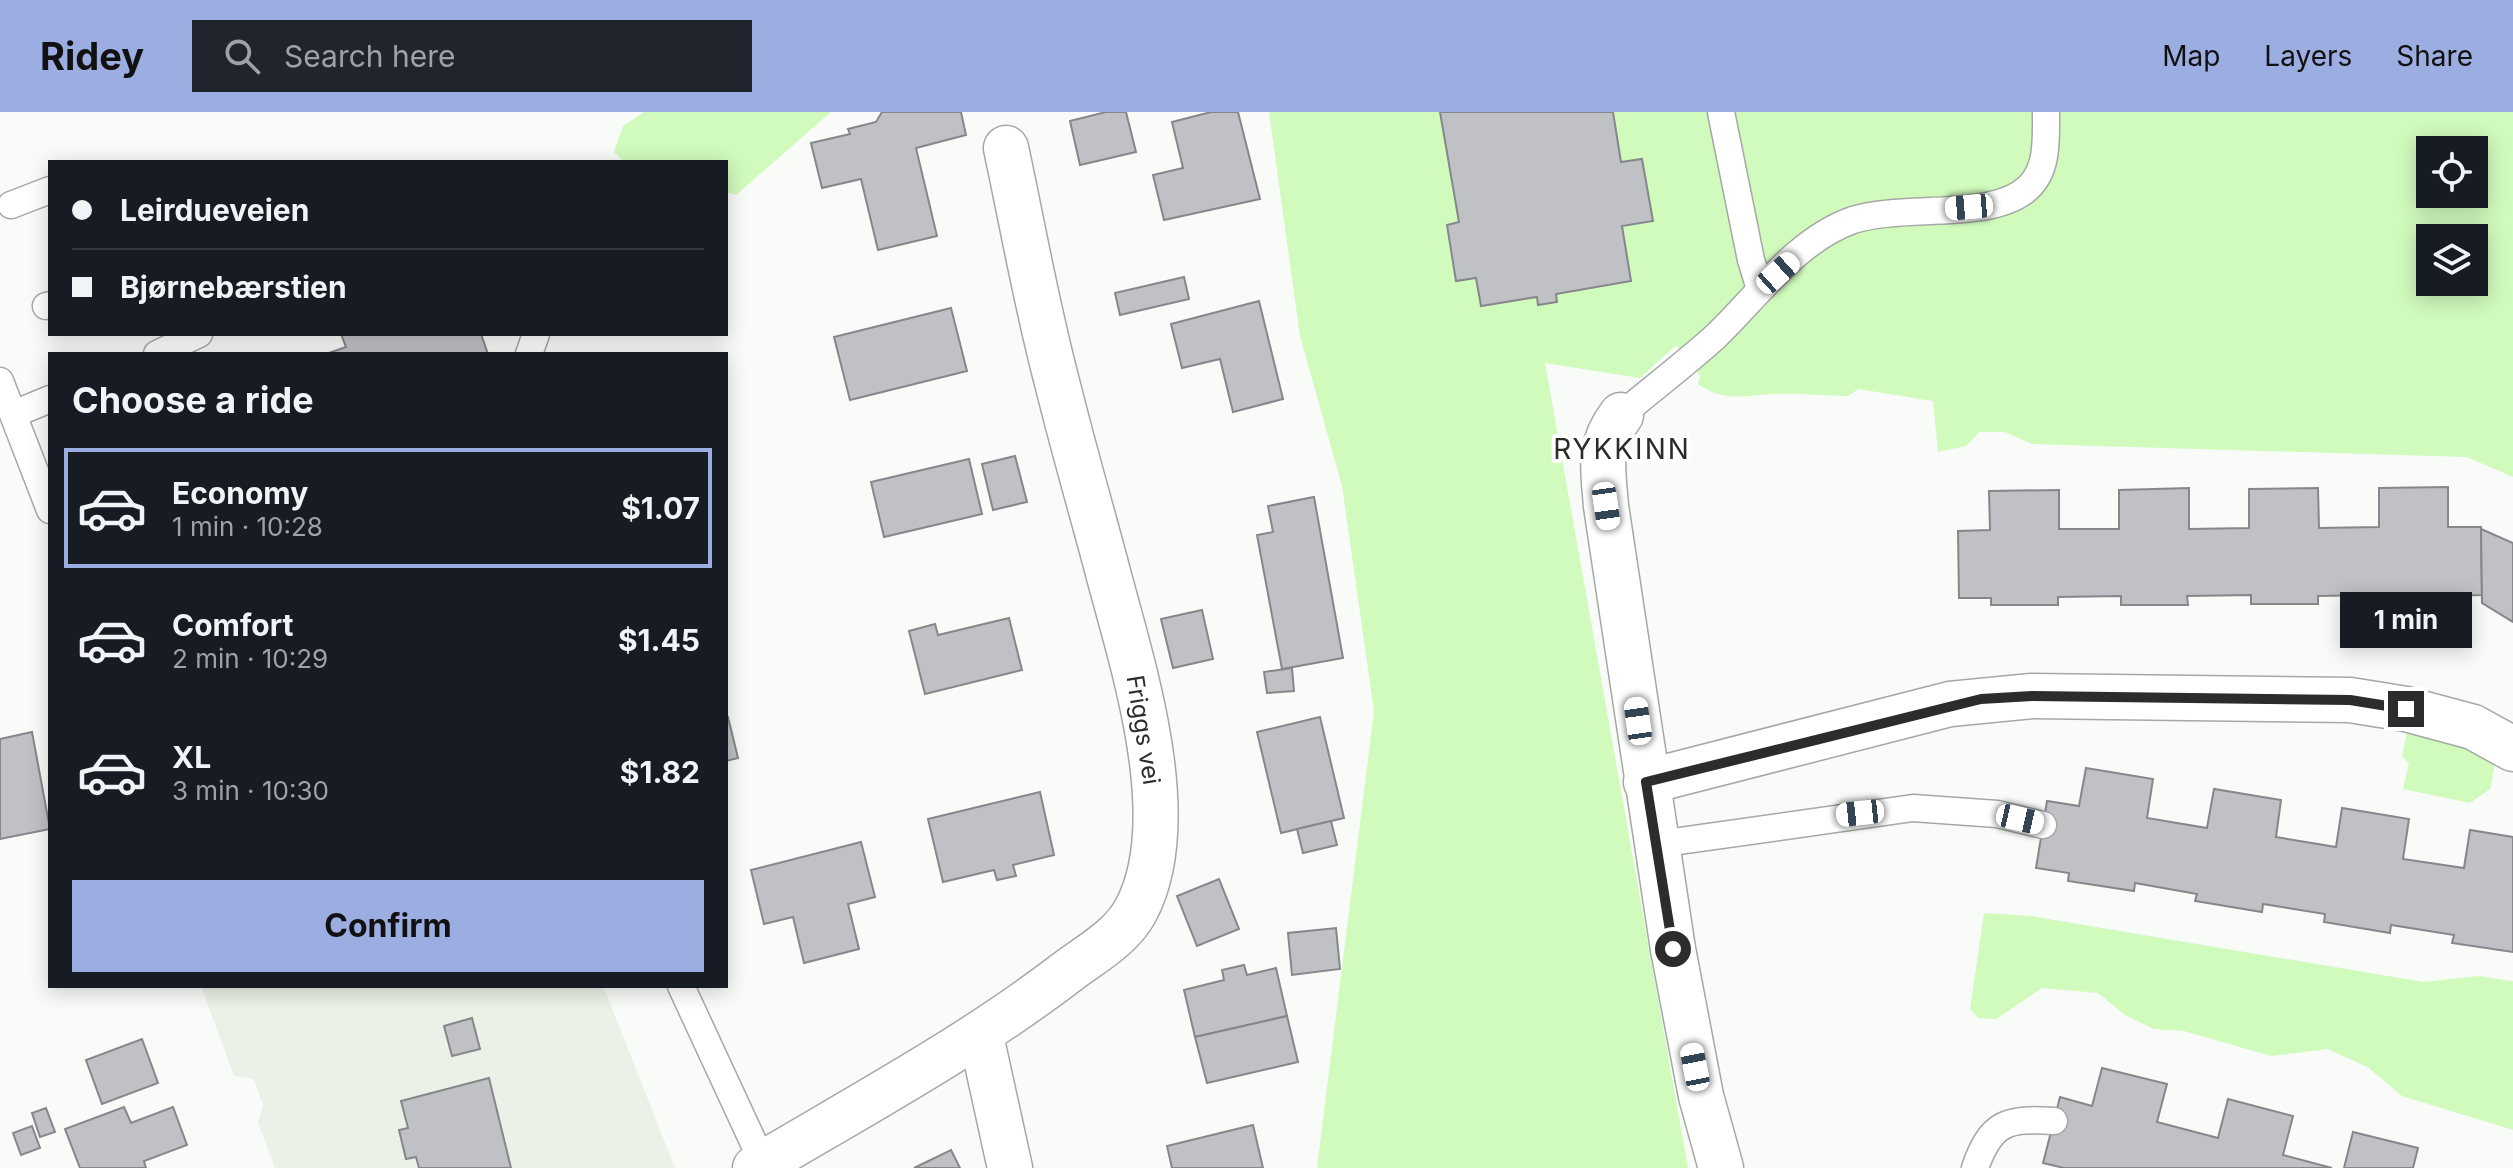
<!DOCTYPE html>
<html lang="en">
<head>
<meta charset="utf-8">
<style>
  :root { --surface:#171b24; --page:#20242c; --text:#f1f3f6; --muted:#9ea1a6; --line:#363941; --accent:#9cade1 }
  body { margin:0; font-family:Inter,sans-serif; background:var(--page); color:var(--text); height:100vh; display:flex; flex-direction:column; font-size:30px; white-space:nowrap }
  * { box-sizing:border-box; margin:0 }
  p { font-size:26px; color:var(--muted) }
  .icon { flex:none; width:44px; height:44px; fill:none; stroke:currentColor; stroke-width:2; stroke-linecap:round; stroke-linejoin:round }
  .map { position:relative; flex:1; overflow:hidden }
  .details { position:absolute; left:48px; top:240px; width:680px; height:636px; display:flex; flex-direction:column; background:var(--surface); border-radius:0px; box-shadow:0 4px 20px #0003 }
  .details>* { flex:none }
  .top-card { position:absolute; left:48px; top:48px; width:680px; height:176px; border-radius:0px; box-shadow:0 4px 20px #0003; display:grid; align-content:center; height:176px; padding:0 24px; background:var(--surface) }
  .buttons { position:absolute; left:2416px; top:24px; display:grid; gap:16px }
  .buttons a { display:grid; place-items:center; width:72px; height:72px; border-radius:0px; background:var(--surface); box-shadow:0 4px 20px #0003; font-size:40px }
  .end { position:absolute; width:36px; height:36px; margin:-18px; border:10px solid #2b2c2b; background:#fff; box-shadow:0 0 0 4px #fff }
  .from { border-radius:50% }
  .bubble { position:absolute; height:56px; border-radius:0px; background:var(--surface); box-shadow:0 4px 20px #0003; font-size:26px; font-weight:700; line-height:56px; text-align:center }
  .car { position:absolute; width:24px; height:48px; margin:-24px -12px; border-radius:10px; box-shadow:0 0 6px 2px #0007; background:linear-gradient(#fff 24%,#345 0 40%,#fff 0 76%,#345 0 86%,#fff 0) }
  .top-card b { display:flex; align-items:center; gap:28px; height:76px; font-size:30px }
  .top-card b+b { border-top:2px solid var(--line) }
  .top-card i { width:20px; height:20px; background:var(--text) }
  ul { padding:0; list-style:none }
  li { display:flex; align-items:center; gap:24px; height:120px; margin:0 16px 12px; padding:0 8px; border:4px solid transparent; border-radius:0px }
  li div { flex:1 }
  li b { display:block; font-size:30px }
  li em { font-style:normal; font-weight:700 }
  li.selected { border-color:var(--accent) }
  li>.icon { width:72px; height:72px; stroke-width:1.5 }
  h2 { padding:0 24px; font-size:36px; line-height:96px }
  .action { display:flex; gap:16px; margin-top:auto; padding:16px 24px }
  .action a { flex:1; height:92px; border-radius:0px; background:var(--accent); color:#111; font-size:32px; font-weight:700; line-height:92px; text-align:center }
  header { display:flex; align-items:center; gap:48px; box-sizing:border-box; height:112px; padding:0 40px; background:var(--accent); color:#111 }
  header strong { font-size:38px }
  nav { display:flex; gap:44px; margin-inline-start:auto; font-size:28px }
  .search { width:560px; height:72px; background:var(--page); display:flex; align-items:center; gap:20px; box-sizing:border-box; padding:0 28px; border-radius:0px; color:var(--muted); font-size:30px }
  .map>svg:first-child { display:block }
  .built { fill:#eaf1e6 }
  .green { fill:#d1fabd; fill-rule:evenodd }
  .building { fill:#bfc1c5; stroke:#85878b; stroke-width:2 }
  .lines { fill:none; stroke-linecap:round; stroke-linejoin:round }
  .service-casing { stroke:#a5a8a4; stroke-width:29 }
  .minor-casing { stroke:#a5a8a4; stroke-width:47 }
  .service { stroke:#fff; stroke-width:26 }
  .minor { stroke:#fff; stroke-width:44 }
  .route { stroke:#2b2c2b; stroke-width:10 }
  .labels { text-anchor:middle; stroke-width:8; stroke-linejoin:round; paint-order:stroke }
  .street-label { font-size:24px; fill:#2b2c2b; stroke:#fff }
  .quarter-label { font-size:28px; letter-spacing:2px; fill:#292c28; stroke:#fff }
</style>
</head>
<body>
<header>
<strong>Ridey</strong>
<div class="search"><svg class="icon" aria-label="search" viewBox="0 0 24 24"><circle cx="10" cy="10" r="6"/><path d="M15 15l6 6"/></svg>Search here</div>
<nav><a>Map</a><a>Layers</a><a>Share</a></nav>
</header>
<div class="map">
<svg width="2513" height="1056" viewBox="0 0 2513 1056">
  <rect width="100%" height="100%" fill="#f8fbf7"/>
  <polygon class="built" points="201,874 603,874 675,1056 275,1056 258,1010 263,993 254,967 234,964"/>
  <g class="green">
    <polygon points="644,0 831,0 736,83 726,80 726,50 624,50 614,40 623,14"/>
    <path d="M1269,0h1244v365l-46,-20 -435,-13 -27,-12h-26l-13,14 -28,6 -5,-51 -75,-12 -10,7c-25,0 -51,-3 -77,-2 -28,2 -48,8 -73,-10l2,-8 -24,-31 -36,33 -95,-15 143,805h-371l57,-457 -32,-225 -42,-150zM2430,38h44v44h-44zM2430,126h44v44h-44z"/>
    <polygon points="2409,610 2496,645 2490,677 2470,691 2403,677 2409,651 2402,644"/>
    <polygon points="1984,801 2031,804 2424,870 2478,864 2513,869 2513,1018 2402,984 2369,956 2328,937 2271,944 2184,919 2154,917 2125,903 2098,881 2042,876 1996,907 1978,906 1970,897"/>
  </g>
  <g class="building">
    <polygon points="882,0 961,0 966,23 916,36 937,124 878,138 861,67 822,76 811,31 850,22 848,17 876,10"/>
    <polygon points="1106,0 1126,0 1136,40 1080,53 1070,9"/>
    <polygon points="1211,0 1238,0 1260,87 1164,108 1153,63 1183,56 1172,10"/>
    <polygon points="1440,0 1613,0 1621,50 1642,47 1653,109 1622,114 1631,169 1556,182 1557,190 1538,193 1537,185 1481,194 1476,166 1456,169 1447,113 1459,110"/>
    <polygon points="1184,165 1189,187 1120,203 1115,181"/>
    <polygon points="1259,189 1283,287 1233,300 1220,247 1182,256 1171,212"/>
    <polygon points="951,196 967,259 850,288 834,225"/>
    <polygon points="341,222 481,222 488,242 326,242 346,235"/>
    <polygon points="1015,344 1027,390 993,398 982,352"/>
    <polygon points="969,347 982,402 884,425 871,370"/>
    <polygon points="2448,375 2448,415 2481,415 2482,483 2447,484 2447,491 2379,492 2379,483 2318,484 2318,492 2251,492 2251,483 2187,484 2188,493 2121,493 2121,484 2058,485 2058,493 1991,493 1991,486 1959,486 1958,419 1990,418 1989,379 2059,378 2059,417 2119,417 2119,378 2189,376 2189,417 2249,416 2249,377 2318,376 2319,416 2379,415 2379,376"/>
    <polygon points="1314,385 1343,546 1282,557 1257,423 1273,420 1268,394"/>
    <polygon points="2481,417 2513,431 2513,510 2482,491"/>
    <polygon points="1202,498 1213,547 1173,556 1161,507"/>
    <polygon points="1009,506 1022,558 925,582 909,519 935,512 938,523"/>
    <polygon points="1292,556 1294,579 1267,581 1264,560"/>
    <polygon points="728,605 738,646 726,649 726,606"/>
    <polygon points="1320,605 1344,706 1281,721 1257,620"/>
    <polygon points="32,620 50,717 0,727 0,627"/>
    <polygon points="2086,656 2153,667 2147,706 2207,716 2214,677 2281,688 2276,725 2336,735 2342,696 2409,707 2403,747 2464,756 2470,718 2513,725 2513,840 2452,831 2454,823 2391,813 2390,821 2324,810 2325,802 2263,792 2262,800 2195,789 2197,782 2135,771 2134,779 2068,769 2069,761 2036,756 2047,689 2079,694"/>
    <polygon points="1040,680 1054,743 1013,753 1016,764 997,768 994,758 943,770 928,707"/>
    <polygon points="1331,709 1337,733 1303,741 1297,717"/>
    <polygon points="861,730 875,785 848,792 859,837 804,851 793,805 764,812 751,758"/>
    <polygon points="1219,767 1239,817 1197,834 1177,784"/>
    <polygon points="1336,816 1340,857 1292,863 1288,821"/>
    <polygon points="1244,853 1247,863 1276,856 1287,904 1195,925 1184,878 1224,868 1222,858"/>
    <polygon points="1287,904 1298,950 1207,971 1195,925"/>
    <polygon points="472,906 480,937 452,944 444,914"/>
    <polygon points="142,927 158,971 102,992 86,948"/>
    <polygon points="2102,956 2167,972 2157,1010 2218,1026 2228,987 2293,1004 2283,1043 2332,1056 2064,1056 2043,1051 2060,985 2092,994"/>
    <polygon points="489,966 511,1056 419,1056 416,1045 406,1047 399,1018 408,1016 401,989"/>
    <polygon points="124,995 131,1011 173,995 187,1033 144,1049 146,1056 80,1056 65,1017"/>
    <polygon points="46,996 55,1020 40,1025 32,1001"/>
    <polygon points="1253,1013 1263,1056 1172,1056 1167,1034"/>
    <polygon points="32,1014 40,1036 21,1043 13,1021"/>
    <polygon points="2353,1020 2418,1036 2413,1056 2344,1056"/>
    <polygon points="951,1038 960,1056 914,1056"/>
  </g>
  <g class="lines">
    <defs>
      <g id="service">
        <polyline points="1721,0 1751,148 1760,177"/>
        <polyline points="11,93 50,78"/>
        <polyline points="46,194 50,193"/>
        <polyline points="157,242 199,222"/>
        <polyline points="529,242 536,222"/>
        <polyline points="0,269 50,398"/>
        <polyline points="14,302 50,287"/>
        <path d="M1621,303c31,-26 64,-51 94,-78 42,-40 81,-97 138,-117 47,-15 128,-1 167,-26 29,-18 26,-52 26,-82"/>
        <polyline points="1658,732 1913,696 1997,702 2043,713"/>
        <polyline points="681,874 763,1051"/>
        <path d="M1975,1056c16,-46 32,-50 79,-47"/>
      </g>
      <g id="minor">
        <path d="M1621,303c-24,32 -18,52 -15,91l67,443 28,147 20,72"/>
        <polyline points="1646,670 1950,592 2032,584 2350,588 2406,597 2473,615 2513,637"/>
        <polyline points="981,924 1010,1056"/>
        <path d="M755,1056c106,-63 214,-121 312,-196 24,-18 55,-35 69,-62 47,-89 -2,-240 -26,-330 -17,-65 -36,-129 -52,-194 -21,-78 -35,-159 -52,-238"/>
      </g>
    </defs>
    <use href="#service" class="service-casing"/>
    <use href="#minor" class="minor-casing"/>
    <use href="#service" class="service"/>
    <use href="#minor" class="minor"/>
  </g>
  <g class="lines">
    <polyline class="route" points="1673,837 1646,670 1981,587 2032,584 2350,588 2406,597"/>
  </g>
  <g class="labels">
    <g class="street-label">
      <text transform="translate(1143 618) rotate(81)" y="8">Friggs vei</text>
    </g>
    <g class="quarter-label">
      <text x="1622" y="347">RYKKINN</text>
    </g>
  </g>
</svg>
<div class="buttons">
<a><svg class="icon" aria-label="locate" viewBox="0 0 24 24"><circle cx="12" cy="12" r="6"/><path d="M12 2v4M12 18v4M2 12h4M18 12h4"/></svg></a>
<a><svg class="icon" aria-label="layers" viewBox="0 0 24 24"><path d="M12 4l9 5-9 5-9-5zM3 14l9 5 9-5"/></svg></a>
</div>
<i class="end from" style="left:1673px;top:837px"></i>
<i class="end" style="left:2406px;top:597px"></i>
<div class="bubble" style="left:2340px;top:480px;width:132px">1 min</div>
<i class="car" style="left:1969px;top:95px;rotate:265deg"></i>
<i class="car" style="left:1778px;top:161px;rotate:48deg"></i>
<i class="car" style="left:1606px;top:394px;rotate:172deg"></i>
<i class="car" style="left:1638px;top:609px;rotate:352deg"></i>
<i class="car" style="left:1860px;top:701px;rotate:264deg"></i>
<i class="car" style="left:2020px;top:707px;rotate:103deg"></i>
<i class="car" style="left:1695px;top:955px;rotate:349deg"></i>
<div class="top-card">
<b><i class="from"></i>Leirdueveien</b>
<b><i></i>Bjørnebærstien</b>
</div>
<section class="details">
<h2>Choose a ride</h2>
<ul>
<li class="selected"><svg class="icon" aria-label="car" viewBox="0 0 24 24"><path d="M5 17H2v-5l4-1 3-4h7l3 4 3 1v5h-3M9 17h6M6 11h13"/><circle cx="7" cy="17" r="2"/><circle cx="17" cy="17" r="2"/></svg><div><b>Economy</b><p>1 min · 10:28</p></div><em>$1.07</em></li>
<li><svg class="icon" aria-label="car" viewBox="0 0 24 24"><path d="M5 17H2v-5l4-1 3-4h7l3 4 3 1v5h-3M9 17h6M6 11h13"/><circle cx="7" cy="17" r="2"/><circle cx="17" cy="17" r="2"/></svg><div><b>Comfort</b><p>2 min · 10:29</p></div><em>$1.45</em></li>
<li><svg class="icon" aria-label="car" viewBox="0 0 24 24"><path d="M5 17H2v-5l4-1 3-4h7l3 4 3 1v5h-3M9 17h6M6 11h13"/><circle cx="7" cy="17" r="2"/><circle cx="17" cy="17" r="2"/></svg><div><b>XL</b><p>3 min · 10:30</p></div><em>$1.82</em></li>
</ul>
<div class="action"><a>Confirm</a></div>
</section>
</div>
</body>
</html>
